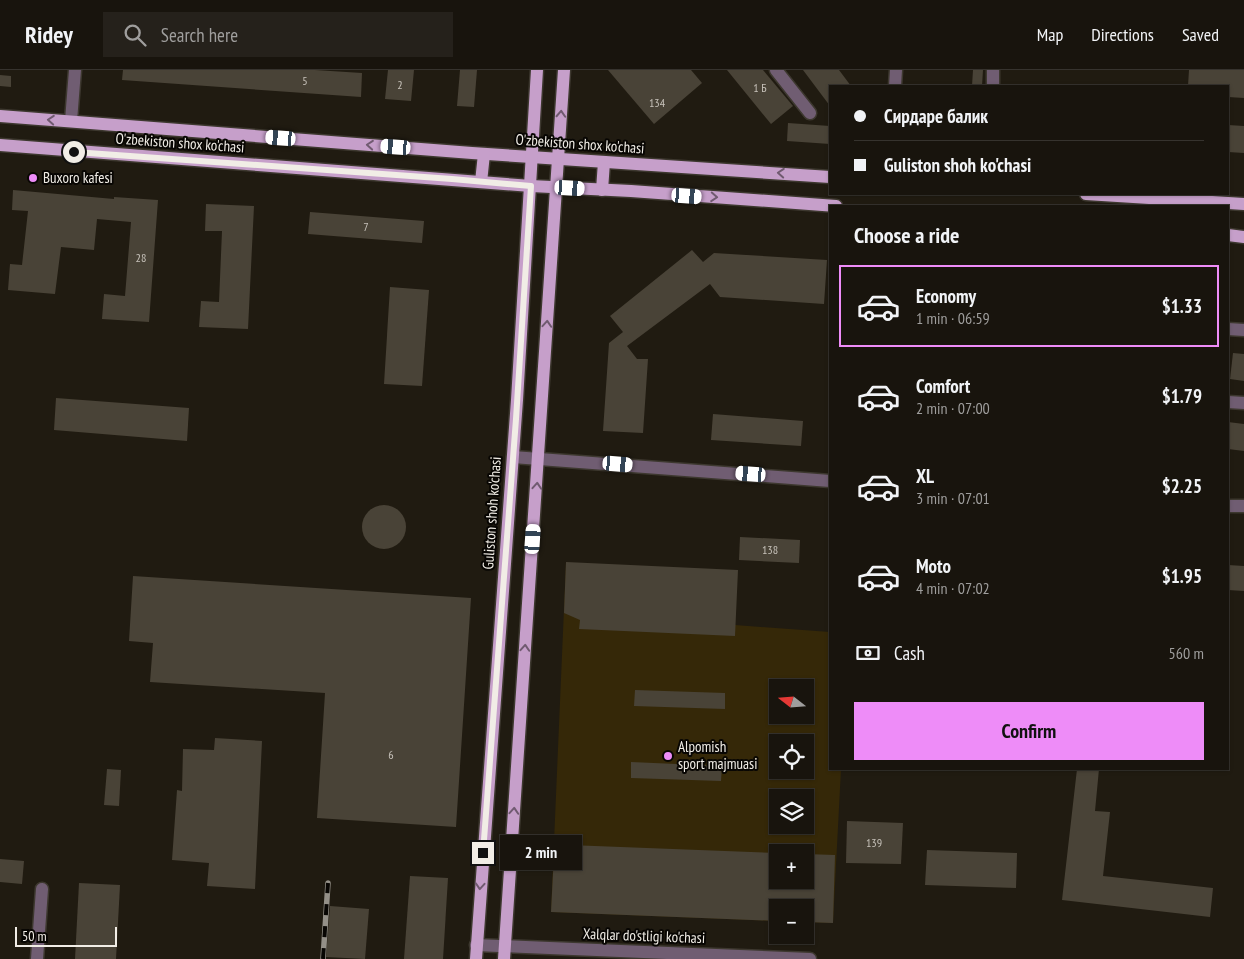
<!DOCTYPE html>
<html lang="en">
<head>
<meta charset="utf-8">
<style>
  :root { --surface:#18140d; --page:#25211b; --text:#f1f3f6; --muted:#9f9e9d; --line:#36332e; --accent:#ee8cf8 }
  body { margin:0; font-family:"PT Sans Narrow",sans-serif; background:var(--page); color:var(--text); height:100vh; display:flex; flex-direction:column; font-size:19px; white-space:nowrap }
  * { box-sizing:border-box; margin:0 }
  p { font-size:16px; color:var(--muted) }
  .icon { flex:none; width:28px; height:28px; fill:none; stroke:currentColor; stroke-width:2; stroke-linecap:round; stroke-linejoin:round }
  .map { position:relative; flex:1; overflow:hidden }
  .drawer { position:absolute; left:829px; top:135px; width:400px; height:565px; display:flex; flex-direction:column; background:var(--surface); border-radius:0px; box-shadow:0 1px 4px #0004,0 0 0 1px var(--line) }
  .drawer>* { flex:none }
  .hud { position:absolute; left:829px; top:15px; width:400px; height:110px; border-radius:0px; box-shadow:0 1px 4px #0004,0 0 0 1px var(--line); display:grid; align-content:center; height:110px; padding:0 25px; background:var(--surface) }
  .needle { width:32px; rotate:287deg }
  .tools { position:absolute; left:769px; top:609px; display:grid; gap:10px }
  .tools a { display:grid; place-items:center; width:45px; height:45px; border-radius:0px; background:var(--surface); box-shadow:0 1px 4px #0004,0 0 0 1px var(--line); font-size:25px }
  .scale { position:absolute; left:15px; bottom:12px; width:102px; box-sizing:border-box; padding-left:5px; border:2px solid #f1ede6; border-top:0; font-size:14px; line-height:18px; white-space:nowrap; color:#f1ede6; -webkit-text-stroke:4px #080603; paint-order:stroke }
  .end { position:absolute; width:22px; height:22px; margin:-11px; border:6px solid #f1ede6; background:#111; box-shadow:0 0 0 2px #111 }
  .from { border-radius:50% }
  .bubble { position:absolute; height:35px; border-radius:0px; background:var(--surface); box-shadow:0 1px 4px #0004,0 0 0 1px var(--line); font-size:16px; font-weight:800; line-height:35px; text-align:center }
  .car { position:absolute; width:15px; height:30px; margin:-15px -8px; border-radius:6px; box-shadow:0 0 4px 1px #0007; background:linear-gradient(#fff 24%,#345 0 40%,#fff 0 76%,#345 0 86%,#fff 0) }
  .hud b { display:flex; align-items:center; gap:18px; height:48px; font-size:19px }
  .hud b+b { border-top:1px solid var(--line) }
  .hud i { width:12px; height:12px; background:var(--text) }
  ul { padding:0; list-style:none }
  li { display:flex; align-items:center; gap:15px; height:82px; margin:0 10px 8px; padding:0 15px; border:2px solid transparent; border-radius:0px }
  li div { flex:1 }
  li b { display:block; font-size:19px }
  li em { font-style:normal; font-weight:800 }
  li.current { border-color:var(--accent) }
  li>.icon { width:45px; height:45px; stroke-width:1.5 }
  h2 { padding:0 25px; font-size:22px; line-height:60px }
  .pay { display:flex; align-items:center; gap:12px; height:55px; padding:0 25px; font-size:19px }
  .pay p { margin-inline-start:auto }
  .primary-button { display:flex; gap:10px; margin-top:auto; padding:10px 25px }
  .primary-button a { flex:1; height:58px; border-radius:0px; background:var(--accent); color:#111; font-size:20px; font-weight:800; line-height:58px; text-align:center }
  header { display:flex; align-items:center; gap:30px; box-sizing:border-box; height:70px; padding:0 25px; background:var(--surface); border-bottom:1px solid var(--line) }
  header strong { font-size:24px }
  nav { display:flex; gap:28px; margin-inline-start:auto; font-size:18px }
  .search { width:350px; height:45px; background:var(--page); display:flex; align-items:center; gap:12px; box-sizing:border-box; padding:0 18px; border-radius:0px; color:var(--muted); font-size:19px }
  .map>svg:first-child { display:block }
  .green { fill:#352808; fill-rule:evenodd }
  .building { fill:#494337 }
  .lines { fill:none; stroke-linecap:round; stroke-linejoin:round }
  .minor-casing { stroke:#3d382f; stroke-width:15 }
  .major-casing { stroke:#3d382f; stroke-width:15 }
  .minor { stroke:#705d72; stroke-width:12 }
  .major { stroke:#c69fca; stroke-width:12 }
  .rail-casing { stroke:#949088; stroke-width:5.5 }
  .rail { stroke:#080603; stroke-width:4; stroke-dasharray:11; stroke-linecap:butt }
  .oneway { stroke:#705a70 }
  .route { stroke:#f1ede6; stroke-width:6 }
  .poi-dot { fill:#ee8cf8; stroke:#080603; stroke-width:2 }
  .labels { text-anchor:middle; stroke-width:4; stroke-linejoin:round; paint-order:stroke }
  .number-label { font-size:12px; fill:#c7c2ba }
  .street-label { font-size:15px; fill:#f1ede6; stroke:#080603 }
  .poi-label { font-size:15px; fill:#f1ede6; stroke:#080603; text-anchor:start }
</style>
</head>
<body>
<header>
<strong>Ridey</strong>
<div class="search"><svg class="icon" aria-label="search" viewBox="0 0 24 24"><circle cx="10" cy="10" r="6"/><path d="M15 15l6 6"/></svg>Search here</div>
<nav><a>Map</a><a>Directions</a><a>Saved</a></nav>
</header>
<div class="map">
<svg width="1244" height="889" viewBox="0 0 1244 889">
  <rect width="100%" height="100%" fill="#201b11"/>
  <path class="green" d="M566,492l169,63 95,7v137h11l-8,154 -28,-1v-14h-27l-1,13 -226,-9zM778,618h27v27h-27zM778,672h27v28h-27zM778,728h27v27h-27zM778,782h27v28h-27z"/>
  <g class="building">
    <polygon points="123,0 315,0 362,3 361,27 122,10"/>
    <polygon points="388,0 414,0 411,31 385,29"/>
    <polygon points="460,0 477,0 474,37 457,36"/>
    <polygon points="608,0 691,0 702,13 654,54"/>
    <polygon points="727,0 763,0 793,36 771,54"/>
    <polygon points="803,0 839,0 851,16 830,16 830,36"/>
    <polygon points="973,0 983,0 982,16 972,16"/>
    <polygon points="1189,0 1244,0 1244,28 1228,27 1228,16 1188,16"/>
    <polygon points="0,5 11,6 11,17 0,16"/>
    <polygon points="788,53 830,56 830,74 787,71"/>
    <polygon points="1228,55 1244,56 1244,83 1228,82"/>
    <polygon points="13,120 114,129 114,127 158,130 149,252 102,249 104,224 125,226 131,152 97,149 94,180 61,177 55,224 8,220 10,194 22,195 28,141 12,140"/>
    <polygon points="206,134 254,136 248,259 199,257 201,231 219,232 222,161 205,161"/>
    <polygon points="310,142 424,151 422,173 308,164"/>
    <polygon points="692,180 703,192 714,183 827,190 824,234 720,227 710,214 627,276 637,289 648,289 643,363 603,361 609,273 623,262 610,246"/>
    <polygon points="390,217 429,220 422,316 384,314"/>
    <polygon points="1233,283 1244,284 1244,311 1230,309"/>
    <polygon points="56,328 189,338 187,371 54,360"/>
    <polygon points="713,344 803,351 801,376 711,370"/>
    <polygon points="1228,352 1244,354 1244,381 1228,379"/>
    <circle cx="384" cy="457" r="22"/>
    <polygon points="740,467 800,470 799,493 739,490"/>
    <polygon points="566,492 738,500 735,566 579,559 580,550 564,543"/>
    <polygon points="1228,495 1244,496 1244,521 1228,520"/>
    <polygon points="133,506 471,528 456,757 317,748 325,623 150,612 153,573 129,571"/>
    <polygon points="635,620 725,623 725,639 634,636"/>
    <polygon points="215,668 262,671 255,819 207,816 209,793 172,790 177,720 182,721 183,679 214,680"/>
    <polygon points="631,692 722,696 721,711 631,708"/>
    <polygon points="107,699 121,700 119,736 104,735"/>
    <polygon points="1077,699 1099,699 1095,741 1110,742 1103,806 1213,818 1210,847 1062,830"/>
    <polygon points="847,751 903,753 901,794 846,793"/>
    <polygon points="569,775 778,783 778,810 805,810 805,784 835,785 833,853 805,852 805,838 778,838 778,851 551,842 554,784 563,784"/>
    <polygon points="927,780 1017,783 1016,818 925,815"/>
    <polygon points="0,789 24,791 22,814 0,812"/>
    <polygon points="410,806 448,808 443,889 404,889"/>
    <polygon points="79,813 120,815 116,889 75,889"/>
    <polygon points="330,836 369,839 365,889 326,887"/>
  </g>
  <g class="lines">
    <defs>
      <g id="minor">
        <polyline points="776,0 810,43"/>
        <polyline points="895,16 896,0"/>
        <polyline points="993,16 993,0"/>
        <polyline points="71,51 75,0"/>
        <polyline points="1228,259 1244,260"/>
        <polyline points="1228,332 1244,333"/>
        <polyline points="513,387 830,411"/>
        <polyline points="1228,436 1244,436"/>
        <polyline points="476,875 810,889"/>
        <polyline points="37,889 42,819"/>
      </g>
      <g id="major">
        <polyline points="0,46 472,83 830,107"/>
        <polyline points="0,75 531,116 631,121 836,136"/>
        <polyline points="481,112 484,84"/>
        <polyline points="602,120 604,92"/>
        <polyline points="1086,124 1244,134"/>
        <polyline points="1228,165 1244,167"/>
        <polyline points="476,889 517,330 537,0"/>
        <polyline points="504,889 564,0"/>
      </g>
    </defs>
    <use href="#minor" class="minor-casing"/>
    <use href="#major" class="major-casing"/>
    <use href="#minor" class="minor"/>
    <use href="#major" class="major"/>
    <defs>
      <polyline id="rail" points="323,889 328,813"/>
    </defs>
    <use href="#rail" class="rail-casing"/>
    <use href="#rail" class="rail"/>
  </g>
  <defs><path id="oneway-chevron" d="M-2-3.5L2.5 0L-2 3.5" fill="none" stroke-width="1.6" stroke-linecap="round" stroke-linejoin="round" transform="scale(1.25)"/></defs>
  <g class="oneway">
    <use href="#oneway-chevron" transform="translate(561 44) rotate(-87)"/>
    <use href="#oneway-chevron" transform="translate(51 50) rotate(-176)"/>
    <use href="#oneway-chevron" transform="translate(370 75) rotate(-175)"/>
    <use href="#oneway-chevron" transform="translate(781 103) rotate(-176)"/>
    <use href="#oneway-chevron" transform="translate(714 127) rotate(4)"/>
    <use href="#oneway-chevron" transform="translate(547 254) rotate(-86)"/>
    <use href="#oneway-chevron" transform="translate(537 416) rotate(-86)"/>
    <use href="#oneway-chevron" transform="translate(525 578) rotate(-86)"/>
    <use href="#oneway-chevron" transform="translate(514 741) rotate(-86)"/>
    <use href="#oneway-chevron" transform="translate(480 816) rotate(94)"/>
  </g>
  <g class="lines">
    <polyline class="route" points="74,82 452,109 531,116 516,349 483,783"/>
  </g>
  <g class="poi-dot">
    <circle cx="33" cy="108" r="5"/>
    <circle cx="668" cy="686" r="5"/>
  </g>
  <g class="labels">
    <g class="number-label">
      <text x="305" y="15">5</text>
      <text x="400" y="19">2</text>
      <text x="760" y="22">1 Б</text>
      <text x="657" y="37">134</text>
      <text x="366" y="161">7</text>
      <text x="141" y="192">28</text>
      <text x="770" y="484">138</text>
      <text x="391" y="689">6</text>
      <text x="874" y="777">139</text>
    </g>
    <g class="street-label">
      <text transform="translate(180 73) rotate(4)" y="5">O'zbekiston shox ko'chasi</text>
      <text transform="translate(580 74) rotate(4)" y="5">O'zbekiston shox ko'chasi</text>
      <text transform="translate(492 443) rotate(-86)" y="5">Guliston shoh ko'chasi</text>
      <text transform="translate(644 866) rotate(2)" y="5">Xalqlar do'stligi ko'chasi</text>
    </g>
    <g class="poi-label">
      <text x="43" y="113">Buxoro kafesi</text>
      <text x="678" y="682">Alpomish<tspan x="678" dy="17">sport majmuasi</tspan></text>
    </g>
  </g>
</svg>
<div class="tools">
<a><svg class="needle" viewBox="-14 -14 28 28"><path d="M0-13l5 13h-10z" fill="#e53935"/><path d="M0 13l5-13h-10z" fill="#9f9e9d"/></svg></a>
<a><svg class="icon" aria-label="locate" viewBox="0 0 24 24"><circle cx="12" cy="12" r="6"/><path d="M12 2v4M12 18v4M2 12h4M18 12h4"/></svg></a>
<a><svg class="icon" aria-label="layers" viewBox="0 0 24 24"><path d="M12 4l9 5-9 5-9-5zM3 14l9 5 9-5"/></svg></a>
<a>+</a>
<a>−</a>
</div>
<div class="scale">50 m</div>
<i class="end from" style="left:74px;top:82px"></i>
<i class="end" style="left:483px;top:783px"></i>
<div class="bubble" style="left:500px;top:765px;width:82px">2 min</div>
<i class="car" style="left:281px;top:68px;rotate:274deg"></i>
<i class="car" style="left:396px;top:77px;rotate:274deg"></i>
<i class="car" style="left:570px;top:118px;rotate:93deg"></i>
<i class="car" style="left:687px;top:126px;rotate:94deg"></i>
<i class="car" style="left:618px;top:394px;rotate:95deg"></i>
<i class="car" style="left:751px;top:404px;rotate:274deg"></i>
<i class="car" style="left:533px;top:469px;rotate:4deg"></i>
<div class="hud">
<b><i class="from"></i>Сирдаре балик</b>
<b><i></i>Guliston shoh ko'chasi</b>
</div>
<section class="drawer">
<h2>Choose a ride</h2>
<ul>
<li class="current"><svg class="icon" aria-label="car" viewBox="0 0 24 24"><path d="M5 17H2v-5l4-1 3-4h7l3 4 3 1v5h-3M9 17h6M6 11h13"/><circle cx="7" cy="17" r="2"/><circle cx="17" cy="17" r="2"/></svg><div><b>Economy</b><p>1 min · 06:59</p></div><em>$1.33</em></li>
<li><svg class="icon" aria-label="car" viewBox="0 0 24 24"><path d="M5 17H2v-5l4-1 3-4h7l3 4 3 1v5h-3M9 17h6M6 11h13"/><circle cx="7" cy="17" r="2"/><circle cx="17" cy="17" r="2"/></svg><div><b>Comfort</b><p>2 min · 07:00</p></div><em>$1.79</em></li>
<li><svg class="icon" aria-label="car" viewBox="0 0 24 24"><path d="M5 17H2v-5l4-1 3-4h7l3 4 3 1v5h-3M9 17h6M6 11h13"/><circle cx="7" cy="17" r="2"/><circle cx="17" cy="17" r="2"/></svg><div><b>XL</b><p>3 min · 07:01</p></div><em>$2.25</em></li>
<li><svg class="icon" aria-label="car" viewBox="0 0 24 24"><path d="M5 17H2v-5l4-1 3-4h7l3 4 3 1v5h-3M9 17h6M6 11h13"/><circle cx="7" cy="17" r="2"/><circle cx="17" cy="17" r="2"/></svg><div><b>Moto</b><p>4 min · 07:02</p></div><em>$1.95</em></li>
</ul>
<div class="pay"><svg class="icon" aria-label="cash" viewBox="0 0 24 24"><path d="M3 7h18v10H3z"/><circle cx="12" cy="12" r="2"/></svg>Cash<p>560 m</p></div>
<div class="primary-button"><a>Confirm</a></div>
</section>
</div>
</body>
</html>
